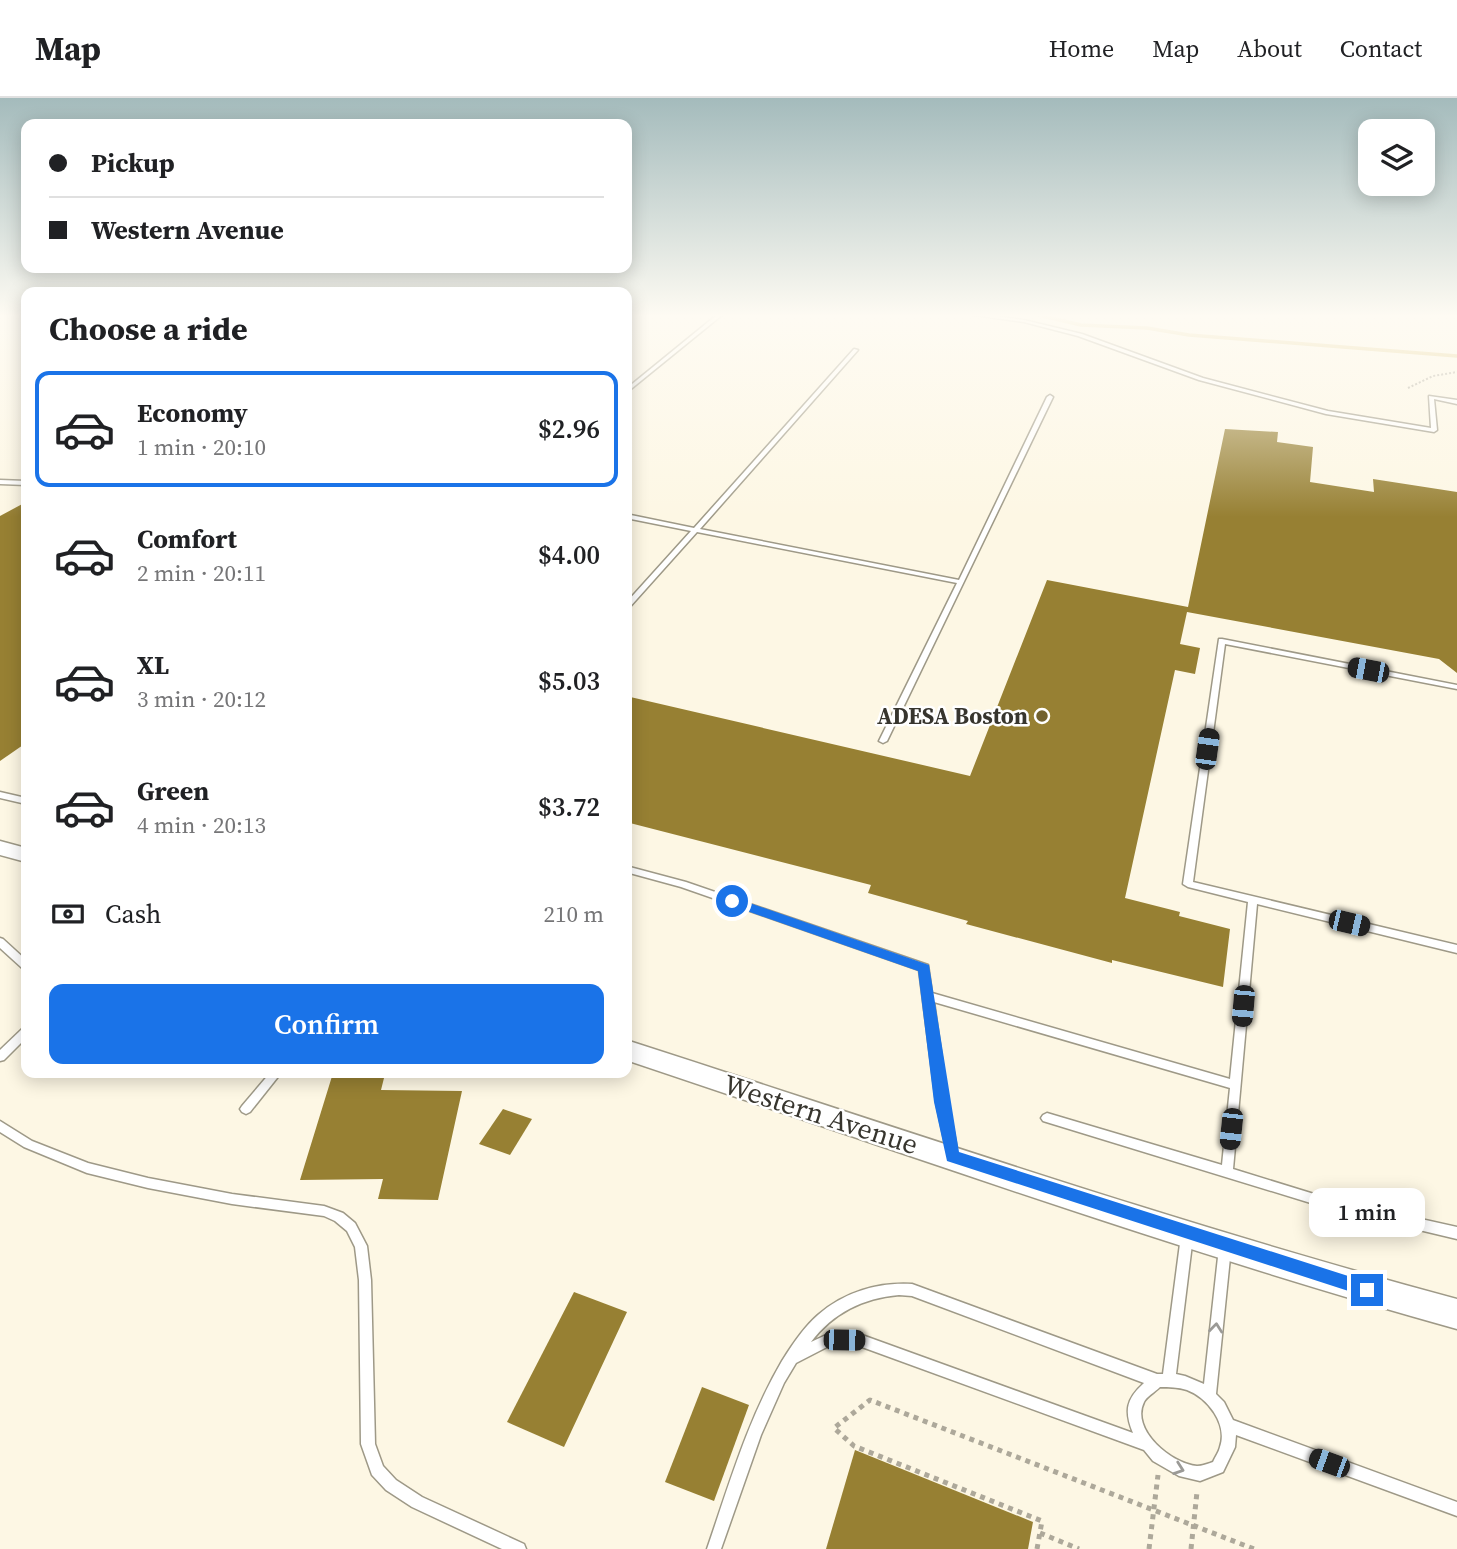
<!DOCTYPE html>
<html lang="en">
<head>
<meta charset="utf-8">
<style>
  :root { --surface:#fff; --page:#f6f6f6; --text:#202124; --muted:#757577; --line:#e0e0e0; --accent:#1a73e8 }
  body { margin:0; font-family:"Source Serif 4",serif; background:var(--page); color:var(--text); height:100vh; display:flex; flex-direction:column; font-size:26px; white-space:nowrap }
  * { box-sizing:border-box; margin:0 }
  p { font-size:23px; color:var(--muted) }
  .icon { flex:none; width:38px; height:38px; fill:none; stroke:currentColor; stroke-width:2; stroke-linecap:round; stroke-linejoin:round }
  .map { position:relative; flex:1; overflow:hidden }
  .panel { position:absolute; left:21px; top:189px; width:611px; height:791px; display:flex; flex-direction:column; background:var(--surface); border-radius:14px; box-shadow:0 4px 18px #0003 }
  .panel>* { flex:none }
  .guide { position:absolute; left:21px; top:21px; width:611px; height:154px; border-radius:14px; box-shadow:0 4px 18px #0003; display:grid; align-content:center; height:154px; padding:0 28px; background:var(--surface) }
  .controls { position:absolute; left:1358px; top:21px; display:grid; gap:14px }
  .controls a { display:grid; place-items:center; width:77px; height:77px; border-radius:14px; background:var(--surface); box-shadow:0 4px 18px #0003; font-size:35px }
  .end { position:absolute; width:32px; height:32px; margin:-16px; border:9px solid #1a73e8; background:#fff; box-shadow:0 0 0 4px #fff }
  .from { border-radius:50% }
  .bubble { position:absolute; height:49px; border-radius:14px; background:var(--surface); box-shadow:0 4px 18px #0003; font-size:23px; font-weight:600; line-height:49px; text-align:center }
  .car { position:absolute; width:21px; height:42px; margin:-21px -10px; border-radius:9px; box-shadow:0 0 5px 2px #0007; background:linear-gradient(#222 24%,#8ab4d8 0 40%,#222 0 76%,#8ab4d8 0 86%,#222 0) }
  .guide b { display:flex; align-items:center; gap:24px; height:66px; font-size:26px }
  .guide b+b { border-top:2px solid var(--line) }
  .guide i { width:18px; height:18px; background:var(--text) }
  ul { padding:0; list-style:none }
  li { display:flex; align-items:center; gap:21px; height:116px; margin:0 14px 10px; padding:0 14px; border:4px solid transparent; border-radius:14px }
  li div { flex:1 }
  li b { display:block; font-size:26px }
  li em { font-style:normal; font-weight:600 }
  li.selected { border-color:var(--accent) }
  li>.icon { width:63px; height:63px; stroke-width:1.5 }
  h2 { padding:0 28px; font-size:32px; line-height:84px }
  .pay { display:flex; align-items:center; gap:18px; height:77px; padding:0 28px; font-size:26px }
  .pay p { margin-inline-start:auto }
  .button { display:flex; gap:14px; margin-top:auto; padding:14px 28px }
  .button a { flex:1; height:80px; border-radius:14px; background:var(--accent); color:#fff; font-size:28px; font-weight:600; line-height:80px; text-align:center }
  header { display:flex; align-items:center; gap:42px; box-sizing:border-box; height:98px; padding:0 35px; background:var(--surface); border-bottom:2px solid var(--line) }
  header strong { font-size:33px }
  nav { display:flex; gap:38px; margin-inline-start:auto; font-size:24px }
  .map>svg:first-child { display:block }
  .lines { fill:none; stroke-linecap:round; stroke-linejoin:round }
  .stream { stroke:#dec67a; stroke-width:3.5 }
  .building { fill:#978033 }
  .service-casing { stroke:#9e9987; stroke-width:3 }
  .tertiary-casing { stroke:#9e9987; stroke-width:3 }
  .path-far1 { stroke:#ada89a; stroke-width:2; stroke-dasharray:2 2; stroke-linecap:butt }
  .path { stroke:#ada89a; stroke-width:5; stroke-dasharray:5 5; stroke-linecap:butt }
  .service { fill:#fff; fill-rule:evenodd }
  .tertiary { fill:#fff; fill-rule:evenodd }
  .oneway { stroke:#9b9a96 }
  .route { fill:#1a73e8 }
  .poi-dot { fill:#72622f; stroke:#fff; stroke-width:2.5 }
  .labels { text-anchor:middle; stroke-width:5; stroke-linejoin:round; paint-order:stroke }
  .poi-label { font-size:23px; font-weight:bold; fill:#37352e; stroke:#fff; text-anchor:end }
  .near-street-label { font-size:28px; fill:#37352e; stroke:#fff }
</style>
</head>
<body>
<header>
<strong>Map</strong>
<nav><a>Home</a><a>Map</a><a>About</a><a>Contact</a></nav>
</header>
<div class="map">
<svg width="1457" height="1451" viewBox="0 0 1457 1451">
  <rect width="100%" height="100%" fill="#fdf7e4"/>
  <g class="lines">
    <polyline class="stream" points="1034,216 1081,227 1147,230 1189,237 1457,258"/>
  </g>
  <g class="building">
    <polygon points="1225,331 1278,334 1277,344 1313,349 1310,384 1374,394 1373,381 1457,394 1457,575 1439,561 1187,514 1180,546 1200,550 1195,576 1175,572 1125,800 1180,814 1179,818 1230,831 1223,889 1112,862 1112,865 966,826 968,823 868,795 871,787 626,724 626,598 970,678 1047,482 1188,509"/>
    <polygon points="26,404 26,645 0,663 0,418"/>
    <polygon points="333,975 385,976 381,992 462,993 438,1102 378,1101 383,1081 300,1082"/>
    <polygon points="503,1011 532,1021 510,1057 479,1046"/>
    <polygon points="574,1194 627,1214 564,1349 507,1324"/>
    <polygon points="702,1289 749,1307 714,1403 665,1384"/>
    <polygon points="855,1352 1033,1424 1028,1451 826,1451"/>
  </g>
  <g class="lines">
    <defs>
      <g id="service">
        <polygon points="718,216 722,217 626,295 626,291"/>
        <polygon points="967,216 981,216 1024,222 1082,236 1203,280 1328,313 1431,330 1429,298 1457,302 1457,306 1434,301 1437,332 1434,334 1326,316 1199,282 1078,238 1024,224"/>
        <polygon points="854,251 858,252 700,431 959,482 1047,299 1050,297 1053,299 887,643 883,645 879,643 957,485 697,434 628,511 626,512 626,505 691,433 626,420 626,416 694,430"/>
        <polygon points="0,382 26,383 26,387 0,386"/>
        <polygon points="1219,541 1222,541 1457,587 1457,591 1225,546 1193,784 1457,847 1457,855 1257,806 1233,1071 1327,1100 1457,1129 1457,1141 1327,1110 1043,1023 1041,1020 1043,1017 1047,1015 1222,1067 1230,990 934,904 948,1004 958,1056 956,1060 952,1061 948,1060 936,1004 919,872 681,789 626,774 626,768 686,784 928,867 932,895 1230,981 1248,804 1188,789 1183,786"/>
        <polygon points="0,694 26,700 26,706 0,700"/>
        <polygon points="0,840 3,841 26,862 26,871 22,870 0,850"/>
        <polygon points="26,930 26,940 4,962 0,963 0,952 22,931"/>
        <polygon points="270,975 281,975 250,1014 246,1016 242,1014 240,1011 242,1008"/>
        <polygon points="0,1023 32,1043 88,1065 148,1080 232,1096 324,1108 343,1115 355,1125 367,1148 371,1182 375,1346 383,1368 396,1382 422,1399 524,1446 526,1451 502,1451 412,1409 386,1392 372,1377 361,1346 359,1182 355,1149 347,1133 335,1123 324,1118 232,1106 148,1090 87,1075 24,1049 0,1034"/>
        <path d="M1187,1132l4,2 2,4 -17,138 9,2 19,8 15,-136 2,-4 4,-2 4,2 2,4 -15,146 8,8 9,18 224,82v14l-221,-81 -1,12 -12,25 -23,9 -21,-5 -26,-15 -9,-11 -282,-103h-35l-31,16 -12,20 -23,52 -40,114h-14c22,-64 41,-130 75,-188 10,-16 22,-34 36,-46 26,-23 60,-33 94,-31l245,90h6l18,-138 2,-4zM899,1197l13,1 232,87c-18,16 -20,28 -11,50l-271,-98h-36l-15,7c22,-29 52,-44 88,-47zM1160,1289c9,0 18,0 27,3 21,8 41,34 33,57 -1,5 -5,10 -7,15 -6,2 -11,4 -16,4 -25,-2 -67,-36 -53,-64 2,-5 11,-10 16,-15z"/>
      </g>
      <g id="tertiary">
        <polygon points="0,743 26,750 26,764 0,757"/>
        <path d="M626,942c276,89 551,184 831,259v30c-280,-78 -555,-177 -831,-269z"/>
      </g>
    </defs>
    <use href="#service" class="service-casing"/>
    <use href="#tertiary" class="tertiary-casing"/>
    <polyline class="path-far1" points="1408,290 1433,278 1457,274"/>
    <g class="path">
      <polyline points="1040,1435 1079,1451"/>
      <polyline points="1037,1451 1042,1423 854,1348 834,1330 870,1302 1254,1451"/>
      <polyline points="1149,1451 1158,1377"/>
      <polyline points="1191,1451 1197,1394"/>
    </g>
    <use href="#service" class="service"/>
    <use href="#tertiary" class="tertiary"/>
  </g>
  <defs><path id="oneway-chevron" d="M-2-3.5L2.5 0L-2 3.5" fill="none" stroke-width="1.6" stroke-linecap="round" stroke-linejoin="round" transform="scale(1.75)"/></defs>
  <g class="oneway">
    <use href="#oneway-chevron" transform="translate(1216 1230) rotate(-84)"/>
    <use href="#oneway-chevron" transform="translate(1179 1371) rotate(19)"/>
  </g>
  <linearGradient id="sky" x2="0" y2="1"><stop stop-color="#a4bbbc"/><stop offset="0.52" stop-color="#fefbf3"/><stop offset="1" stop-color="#fefbf3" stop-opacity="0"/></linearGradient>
  <rect width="1457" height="419" fill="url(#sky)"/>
  <polygon class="route" points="732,799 929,867 959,1054 1367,1184 1373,1186 1376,1192 1373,1197 1367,1199 947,1063 934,1004 918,873 727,806 727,800"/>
  <circle class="poi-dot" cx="1042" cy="618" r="7"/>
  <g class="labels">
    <g class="poi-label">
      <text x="1028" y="626">ADESA Boston</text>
    </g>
    <g class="near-street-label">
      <text transform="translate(821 1016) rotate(18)" y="10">Western Avenue</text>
    </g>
  </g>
</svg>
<div class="controls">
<a><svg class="icon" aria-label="layers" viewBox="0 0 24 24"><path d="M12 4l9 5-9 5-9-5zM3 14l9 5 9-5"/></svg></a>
</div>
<i class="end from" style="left:732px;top:803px"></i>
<i class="end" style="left:1367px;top:1192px"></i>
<div class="bubble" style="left:1309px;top:1090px;width:116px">1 min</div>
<i class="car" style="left:1368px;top:572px;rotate:281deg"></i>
<i class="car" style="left:1207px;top:651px;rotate:8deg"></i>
<i class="car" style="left:1349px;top:825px;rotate:103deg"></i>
<i class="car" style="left:1243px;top:908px;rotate:185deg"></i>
<i class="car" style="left:1231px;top:1031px;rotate:186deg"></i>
<i class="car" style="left:844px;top:1242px;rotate:91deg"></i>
<i class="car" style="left:1329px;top:1365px;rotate:290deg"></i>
<div class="guide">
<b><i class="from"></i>Pickup</b>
<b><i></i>Western Avenue</b>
</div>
<section class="panel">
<h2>Choose a ride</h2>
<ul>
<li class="selected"><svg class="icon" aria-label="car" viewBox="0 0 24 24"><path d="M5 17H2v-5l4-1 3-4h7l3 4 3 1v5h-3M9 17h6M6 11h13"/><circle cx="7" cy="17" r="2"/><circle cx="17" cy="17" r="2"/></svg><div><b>Economy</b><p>1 min · 20:10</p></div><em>$2.96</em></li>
<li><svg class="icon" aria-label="car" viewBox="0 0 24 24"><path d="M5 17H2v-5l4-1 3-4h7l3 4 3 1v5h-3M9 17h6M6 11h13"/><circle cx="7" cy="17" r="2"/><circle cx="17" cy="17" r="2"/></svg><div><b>Comfort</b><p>2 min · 20:11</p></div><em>$4.00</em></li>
<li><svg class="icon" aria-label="car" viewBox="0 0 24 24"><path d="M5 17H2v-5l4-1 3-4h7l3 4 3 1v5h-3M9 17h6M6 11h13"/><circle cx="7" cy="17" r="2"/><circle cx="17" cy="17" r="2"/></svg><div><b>XL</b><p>3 min · 20:12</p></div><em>$5.03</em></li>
<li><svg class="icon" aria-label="car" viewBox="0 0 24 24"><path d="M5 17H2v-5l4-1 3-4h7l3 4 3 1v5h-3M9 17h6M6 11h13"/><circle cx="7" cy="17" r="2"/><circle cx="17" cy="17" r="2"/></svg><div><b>Green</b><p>4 min · 20:13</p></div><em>$3.72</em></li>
</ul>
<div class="pay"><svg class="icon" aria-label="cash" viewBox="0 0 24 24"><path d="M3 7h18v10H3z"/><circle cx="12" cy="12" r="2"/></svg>Cash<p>210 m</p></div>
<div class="button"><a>Confirm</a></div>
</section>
</div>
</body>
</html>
